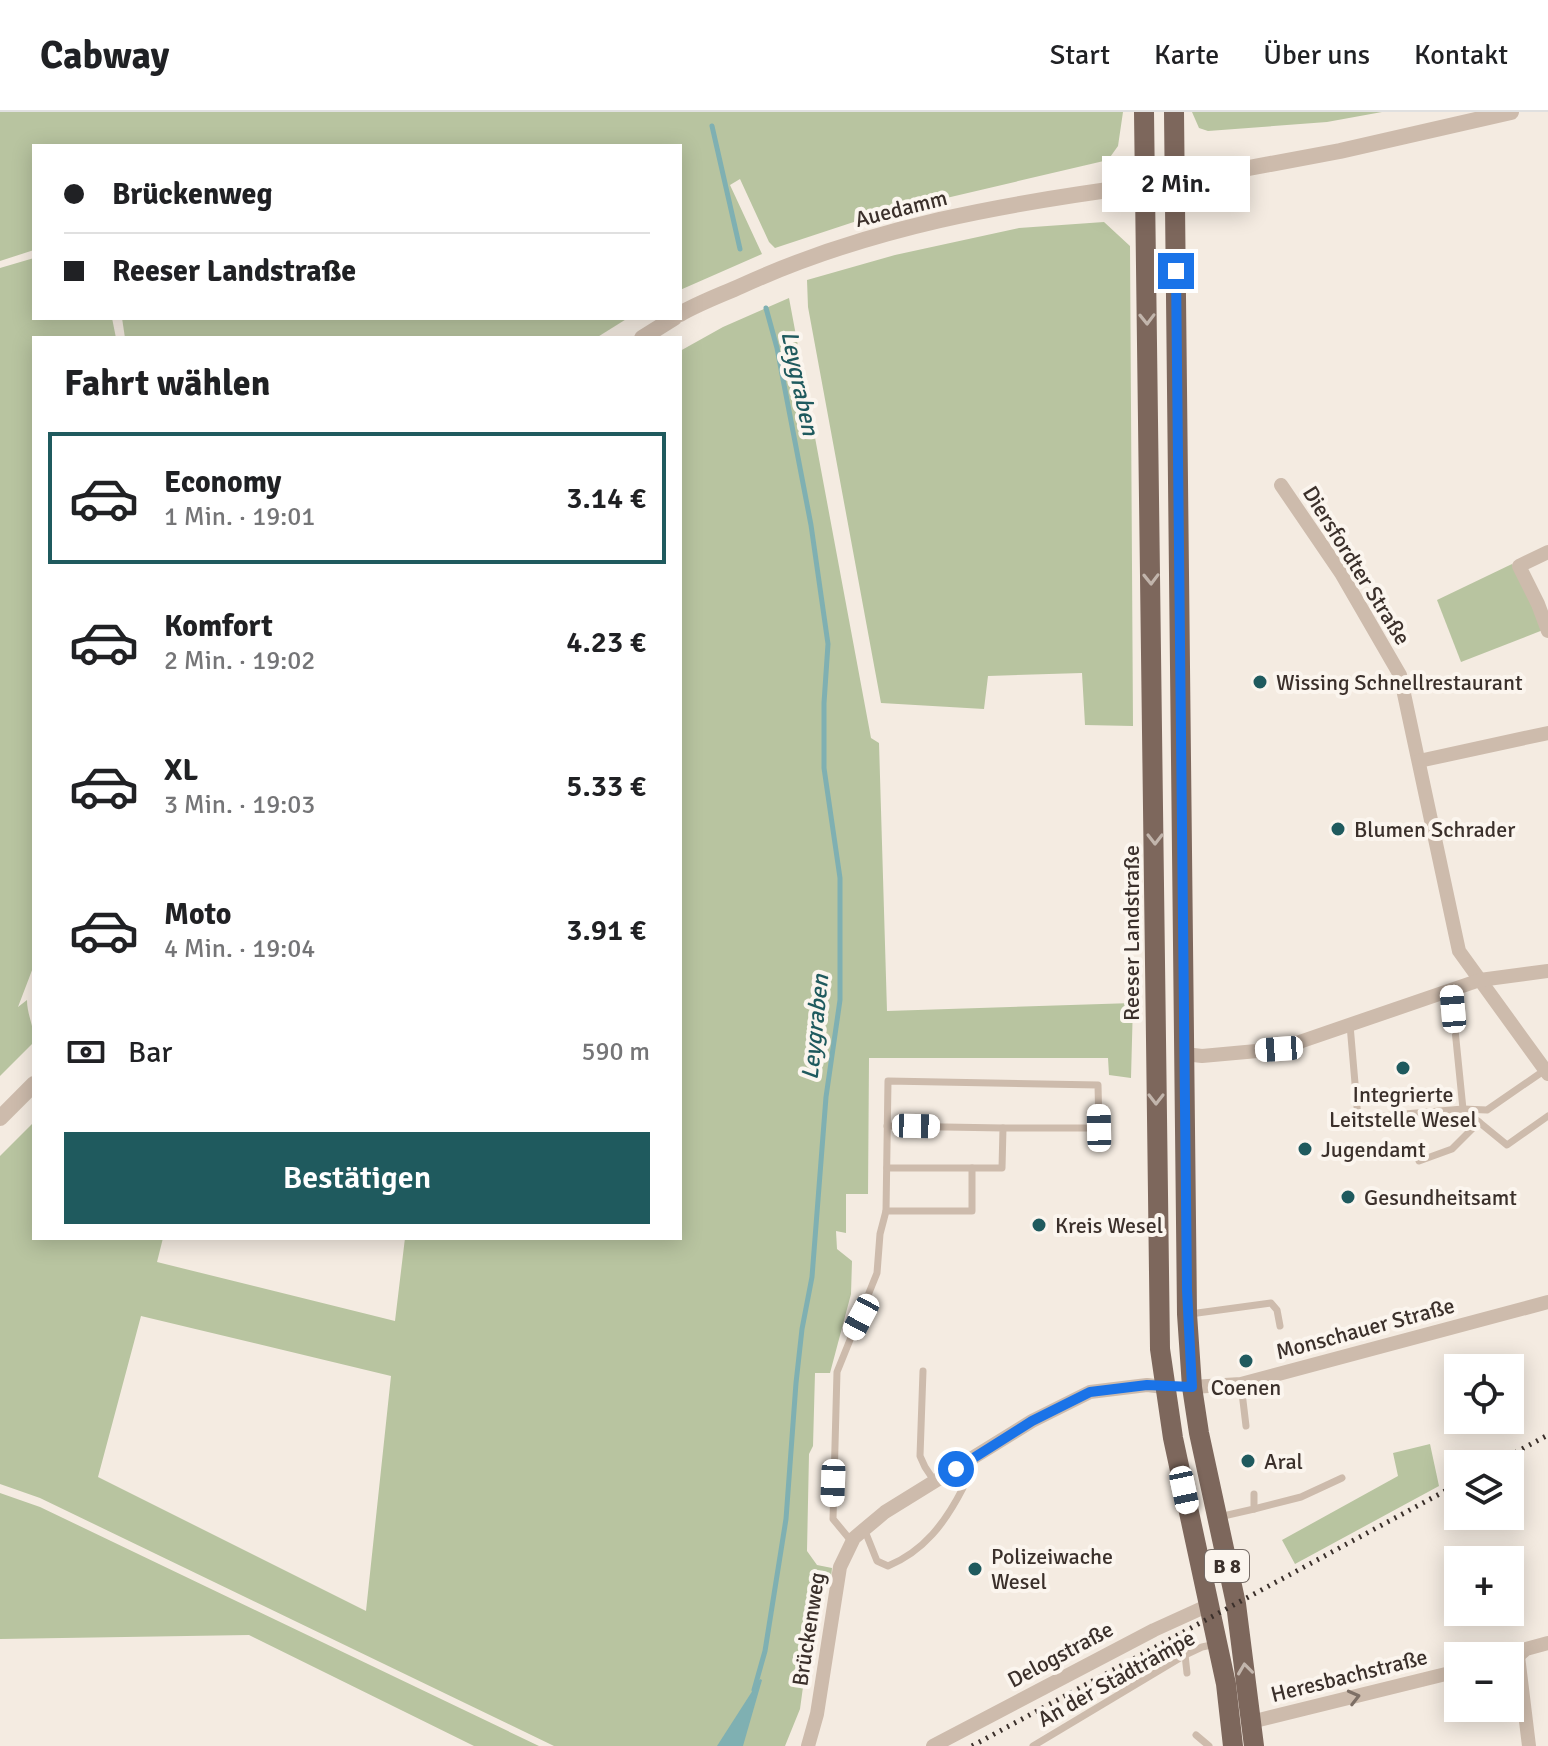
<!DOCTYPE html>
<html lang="de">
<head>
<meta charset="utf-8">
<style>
  :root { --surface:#fff; --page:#f2f2f2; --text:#202124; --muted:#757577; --line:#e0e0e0; --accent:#1f5a5e }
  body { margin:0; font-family:Signika,sans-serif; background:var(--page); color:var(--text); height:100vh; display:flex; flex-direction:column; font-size:30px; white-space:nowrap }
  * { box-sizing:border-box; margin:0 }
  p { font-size:26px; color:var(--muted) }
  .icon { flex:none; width:44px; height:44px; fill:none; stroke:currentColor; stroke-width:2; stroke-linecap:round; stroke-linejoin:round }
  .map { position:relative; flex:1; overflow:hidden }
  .drawer { position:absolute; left:32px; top:224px; width:650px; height:904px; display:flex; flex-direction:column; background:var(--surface); border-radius:0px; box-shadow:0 4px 20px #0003 }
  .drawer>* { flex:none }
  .guide { position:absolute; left:32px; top:32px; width:650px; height:176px; border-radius:0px; box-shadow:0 4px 20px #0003; display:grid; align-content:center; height:176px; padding:0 32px; background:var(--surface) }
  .fabs { position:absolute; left:1444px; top:1242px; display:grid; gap:16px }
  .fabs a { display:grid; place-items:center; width:80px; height:80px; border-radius:0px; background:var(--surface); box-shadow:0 4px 20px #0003; font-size:40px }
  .end { position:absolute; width:36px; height:36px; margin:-18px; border:10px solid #1a73e8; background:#fff; box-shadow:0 0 0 4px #fff }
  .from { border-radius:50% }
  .bubble { position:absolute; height:56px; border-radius:0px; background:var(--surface); box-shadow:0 4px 20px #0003; font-size:26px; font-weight:600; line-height:56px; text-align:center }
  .car { position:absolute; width:24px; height:48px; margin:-24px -12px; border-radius:10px; box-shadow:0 0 6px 2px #0007; background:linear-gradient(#fff 24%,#345 0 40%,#fff 0 76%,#345 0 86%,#fff 0) }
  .guide b { display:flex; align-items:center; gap:28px; height:76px; font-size:30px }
  .guide b+b { border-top:2px solid var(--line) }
  .guide i { width:20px; height:20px; background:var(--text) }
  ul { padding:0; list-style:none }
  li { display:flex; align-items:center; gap:24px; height:132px; margin:0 16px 12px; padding:0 16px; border:4px solid transparent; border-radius:0px }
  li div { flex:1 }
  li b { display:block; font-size:30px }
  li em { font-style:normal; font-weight:600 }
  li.active { border-color:var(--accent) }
  li>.icon { width:72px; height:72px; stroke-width:1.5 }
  h2 { padding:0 32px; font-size:36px; line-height:96px }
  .pay { display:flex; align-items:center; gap:20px; height:88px; padding:0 32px; font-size:30px }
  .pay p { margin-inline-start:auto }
  .cta { display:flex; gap:16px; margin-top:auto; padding:16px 32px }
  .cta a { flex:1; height:92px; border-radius:0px; background:var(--accent); color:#fff; font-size:32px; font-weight:600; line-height:92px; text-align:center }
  header { display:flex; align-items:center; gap:48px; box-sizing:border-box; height:112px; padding:0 40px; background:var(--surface); border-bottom:2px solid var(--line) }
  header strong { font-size:38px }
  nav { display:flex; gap:44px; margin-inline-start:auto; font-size:28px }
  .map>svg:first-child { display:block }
  .green { fill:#b8c4a0; fill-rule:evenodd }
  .water { fill:#7fb0b2 }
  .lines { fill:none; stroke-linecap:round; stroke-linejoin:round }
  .stream { stroke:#7fb0b2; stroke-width:5 }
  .service { stroke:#cdbbac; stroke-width:7 }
  .minor { stroke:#cdbbac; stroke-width:14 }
  .tertiary { stroke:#cdbbac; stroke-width:16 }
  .primary { stroke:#7d675c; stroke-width:20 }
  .rail { stroke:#3b302b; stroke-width:5; stroke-dasharray:2 6; stroke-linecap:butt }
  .oneway { stroke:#c2b5ac }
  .oneway2 { stroke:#7d6f65 }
  .route { stroke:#1a73e8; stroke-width:10 }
  .poi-dot { fill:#1f5a5e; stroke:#fbf5ee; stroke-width:3 }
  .labels { text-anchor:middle; stroke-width:8; stroke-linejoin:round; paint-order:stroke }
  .shield { fill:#fbf5ee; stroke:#756b66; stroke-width:2 }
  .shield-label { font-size:20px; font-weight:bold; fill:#3b302b }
  .street-label { font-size:22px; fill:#3b302b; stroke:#fbf5ee }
  .poi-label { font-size:22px; fill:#3b302b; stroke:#fbf5ee; text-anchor:start }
  .water-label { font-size:24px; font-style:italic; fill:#1f5a5e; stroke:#fbf5ee }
</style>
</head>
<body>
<header>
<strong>Cabway</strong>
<nav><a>Start</a><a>Karte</a><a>Über uns</a><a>Kontakt</a></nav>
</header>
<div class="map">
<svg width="1548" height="1634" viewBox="0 0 1548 1634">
  <rect width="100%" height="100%" fill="#f4ebe1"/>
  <g class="green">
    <polygon points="0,0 1123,0 1118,34 1108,48 878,102 775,136 769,130 740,67 730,73 762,142 680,178 680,34 34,34 34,138 0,149"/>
    <polygon points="1192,0 1382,0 1327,10 1208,19 1199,16"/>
    <polygon points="1104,110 1130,134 1133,614 1085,613 1082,561 988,564 984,597 881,591 808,195 807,168 895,143 1019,116"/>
    <path d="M34,146v60h78l4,20h-82v627l-16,42 9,-7c0,15 7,25 7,42l-34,34v-808z"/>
    <path d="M789,186l82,440 8,5 8,268 246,-8 -2,75 -22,-3 -1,-17h-239l-1,136h-22v39l-10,-2 1,18 15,12 -1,33 -21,79h-15l-2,73 -4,8 -2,97 10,14 15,3 -1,10 -14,6 -17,125 -15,37h-231l-514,-248 -40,-14v-328l34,-34v116h129l-6,24 238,59 10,-83h275v-887l43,-24zM141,1204l250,60 -25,235 -268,-134z"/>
    <polygon points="122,206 628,206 596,226 125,226"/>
    <polygon points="1512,452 1543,518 1461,550 1437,488"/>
    <polygon points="1430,1332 1439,1374 1295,1452 1282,1428 1398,1364 1393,1341"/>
    <polygon points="0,1381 40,1395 539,1634 474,1634 249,1523 0,1527"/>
  </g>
  <polygon class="water" points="760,1567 762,1568 743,1634 717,1634"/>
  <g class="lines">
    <g class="stream">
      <polyline points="712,14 740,137"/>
      <polyline points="754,1578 765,1539 786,1407 796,1271 802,1217 812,1165 826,985 840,888 840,766 824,656 824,591 828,532 811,413 777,236 766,196"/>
    </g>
    <g class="service">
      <polyline points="1451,878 1463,997 1507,1033 1548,1004"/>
      <polyline points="1350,913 1358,1006 1463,997 1487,998 1545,958"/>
      <polyline points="887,1014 1003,1016 1002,1056 972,1056"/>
      <polyline points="1419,1049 1452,1037 1479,1010"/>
      <polyline points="886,1099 888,969 1098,973 1099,1016 1003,1016"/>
      <polyline points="1190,1202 1271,1191 1277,1198 1280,1214"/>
      <polyline points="923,1259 920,1344 925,1355 935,1370"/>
      <polyline points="1241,1272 1246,1314"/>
      <polyline points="1254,1397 1301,1385 1342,1366"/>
      <polyline points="1219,1405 1254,1397 1254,1382"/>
      <path d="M865,1419l12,30 11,5c36,-15 57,-43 75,-78l-7,-19"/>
      <polyline points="852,1430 833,1407 837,1260 877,1161 880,1122 886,1099 972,1099 972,1056 887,1056"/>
      <polyline points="1185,1543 1187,1561"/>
      <polyline points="1196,1623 1209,1634"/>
      <polyline points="1033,1634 1185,1543 1202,1535 1216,1532"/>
    </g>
    <g class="minor">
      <polyline points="1281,373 1341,461 1400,563 1459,839 1548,962"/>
      <polyline points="1548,440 1519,454 1538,492 1548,519"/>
      <polyline points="1419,649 1548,621"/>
      <polyline points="1185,942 1202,944 1279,937 1480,868 1548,859"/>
      <polyline points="1192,1275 1241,1272 1548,1190"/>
      <polyline points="1518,1544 1529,1634"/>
      <polyline points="1512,1546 1518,1544 1526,1537 1548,1531"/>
      <polyline points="1251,1610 1458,1559"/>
      <polyline points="808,1634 817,1602 840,1455 854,1426 885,1400 1032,1309 1090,1280 1147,1273 1164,1275"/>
      <polyline points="933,1634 1154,1518 1209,1493"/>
    </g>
    <g class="tertiary">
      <polyline points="1174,70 1340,39 1511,0"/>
      <path d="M680,202c19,-11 41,-19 61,-28 128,-59 266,-83 404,-101"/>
      <polyline points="642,226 674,206"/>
      <polyline points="0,1006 34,972"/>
    </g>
    <g class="primary">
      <polyline points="1144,0 1160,1237 1173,1326 1226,1572 1233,1634"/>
      <polyline points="1174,0 1187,1202 1192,1275 1199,1321 1236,1492 1254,1634"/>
    </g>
    <g class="rail">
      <polyline points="1494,1352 1548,1323"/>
      <polyline points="972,1634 1458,1372"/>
    </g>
  </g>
  <defs><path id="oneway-chevron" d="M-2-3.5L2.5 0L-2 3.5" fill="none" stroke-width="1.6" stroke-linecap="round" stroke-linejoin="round" transform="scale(2)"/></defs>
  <g class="oneway">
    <use href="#oneway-chevron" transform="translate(1147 207) rotate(89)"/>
    <use href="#oneway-chevron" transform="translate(1151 467) rotate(89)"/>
    <use href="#oneway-chevron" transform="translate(1155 727) rotate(90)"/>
    <use href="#oneway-chevron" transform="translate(1156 987) rotate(90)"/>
    <use href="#oneway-chevron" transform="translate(1245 1557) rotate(-97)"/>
  </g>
  <use class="oneway2" href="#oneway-chevron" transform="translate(1354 1585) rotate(-14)"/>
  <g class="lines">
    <polyline class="route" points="956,1357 1032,1309 1090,1280 1147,1273 1192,1275 1187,1178 1176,159"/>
  </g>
  <g class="poi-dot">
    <circle cx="1260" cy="570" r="8"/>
    <circle cx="1338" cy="717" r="8"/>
    <circle cx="1403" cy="956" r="8"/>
    <circle cx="1305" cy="1037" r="8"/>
    <circle cx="1348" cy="1085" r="8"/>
    <circle cx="1039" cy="1113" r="8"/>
    <circle cx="1246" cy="1249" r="8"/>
    <circle cx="1248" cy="1349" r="8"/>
    <circle cx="975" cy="1457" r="8"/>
  </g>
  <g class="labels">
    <rect class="shield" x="1205" y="1438" width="44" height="32" rx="6"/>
    <g class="shield-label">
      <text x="1227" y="1461">B 8</text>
    </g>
    <g class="street-label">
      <text transform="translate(901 96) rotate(-14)" y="8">Auedamm</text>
      <text transform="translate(1357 453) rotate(58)" y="8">Diersfordter Straße</text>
      <text transform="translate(1131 821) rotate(-90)" y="8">Reeser Landstraße</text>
      <text transform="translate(1365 1216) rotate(-15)" y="8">Monschauer Straße</text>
      <text transform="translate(808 1517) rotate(-81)" y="8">Brückenweg</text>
      <text transform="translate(1060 1542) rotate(-28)" y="8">Delogstraße</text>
      <text transform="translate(1349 1563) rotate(-14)" y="8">Heresbachstraße</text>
      <text transform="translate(1116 1566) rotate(-29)" y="8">An der Stadtrampe</text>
    </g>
    <g class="poi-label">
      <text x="1276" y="578">Wissing Schnellrestaurant</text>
      <text x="1354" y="725">Blumen Schrader</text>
      <text x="1403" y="990" text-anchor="middle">Integrierte<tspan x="1403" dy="25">Leitstelle Wesel</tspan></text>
      <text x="1321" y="1045">Jugendamt</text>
      <text x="1364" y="1093">Gesundheitsamt</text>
      <text x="1055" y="1121">Kreis Wesel</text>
      <text x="1246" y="1283" text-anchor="middle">Coenen</text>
      <text x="1264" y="1357">Aral</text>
      <text x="991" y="1452">Polizeiwache<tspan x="991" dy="25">Wesel</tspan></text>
    </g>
    <g class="water-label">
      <text transform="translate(800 271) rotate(78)" y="8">Leygraben</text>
      <text transform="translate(815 915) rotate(-84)" y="8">Leygraben</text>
    </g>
  </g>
</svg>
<div class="fabs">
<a><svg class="icon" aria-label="locate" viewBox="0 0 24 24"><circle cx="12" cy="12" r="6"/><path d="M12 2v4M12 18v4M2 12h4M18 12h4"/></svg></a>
<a><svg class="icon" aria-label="layers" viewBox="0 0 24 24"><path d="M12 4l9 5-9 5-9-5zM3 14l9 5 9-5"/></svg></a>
<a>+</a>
<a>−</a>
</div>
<i class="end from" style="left:956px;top:1357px"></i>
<i class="end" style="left:1176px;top:159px"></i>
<div class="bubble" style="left:1102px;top:44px;width:148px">2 Min.</div>
<i class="car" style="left:1453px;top:897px;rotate:355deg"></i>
<i class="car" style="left:1279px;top:937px;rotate:266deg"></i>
<i class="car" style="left:916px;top:1014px;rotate:91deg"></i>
<i class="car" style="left:1099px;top:1016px;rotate:359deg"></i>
<i class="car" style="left:861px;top:1205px;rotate:208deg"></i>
<i class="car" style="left:833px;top:1371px;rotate:182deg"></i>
<i class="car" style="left:1184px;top:1378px;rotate:168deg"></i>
<div class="guide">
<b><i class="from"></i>Brückenweg</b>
<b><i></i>Reeser Landstraße</b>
</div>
<section class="drawer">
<h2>Fahrt wählen</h2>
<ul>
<li class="active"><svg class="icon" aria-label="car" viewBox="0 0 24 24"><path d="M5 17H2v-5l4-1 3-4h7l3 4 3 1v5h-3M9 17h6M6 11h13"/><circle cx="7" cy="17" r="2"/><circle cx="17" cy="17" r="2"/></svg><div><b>Economy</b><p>1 Min. · 19:01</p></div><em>3.14 €</em></li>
<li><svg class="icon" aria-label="car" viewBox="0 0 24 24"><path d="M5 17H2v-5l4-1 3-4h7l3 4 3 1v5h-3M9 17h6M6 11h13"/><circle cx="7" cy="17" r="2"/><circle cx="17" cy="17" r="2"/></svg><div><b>Komfort</b><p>2 Min. · 19:02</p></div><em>4.23 €</em></li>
<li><svg class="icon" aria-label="car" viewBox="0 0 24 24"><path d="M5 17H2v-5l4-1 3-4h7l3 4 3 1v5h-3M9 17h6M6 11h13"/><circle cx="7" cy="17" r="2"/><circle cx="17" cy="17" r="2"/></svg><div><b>XL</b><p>3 Min. · 19:03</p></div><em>5.33 €</em></li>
<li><svg class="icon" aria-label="car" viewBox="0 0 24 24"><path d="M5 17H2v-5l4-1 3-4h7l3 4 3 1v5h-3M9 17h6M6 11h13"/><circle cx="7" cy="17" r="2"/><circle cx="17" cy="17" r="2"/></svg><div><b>Moto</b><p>4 Min. · 19:04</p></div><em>3.91 €</em></li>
</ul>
<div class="pay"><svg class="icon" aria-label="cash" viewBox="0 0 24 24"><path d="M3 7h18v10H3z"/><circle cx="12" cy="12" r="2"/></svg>Bar<p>590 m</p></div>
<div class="cta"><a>Bestätigen</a></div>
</section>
</div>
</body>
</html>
